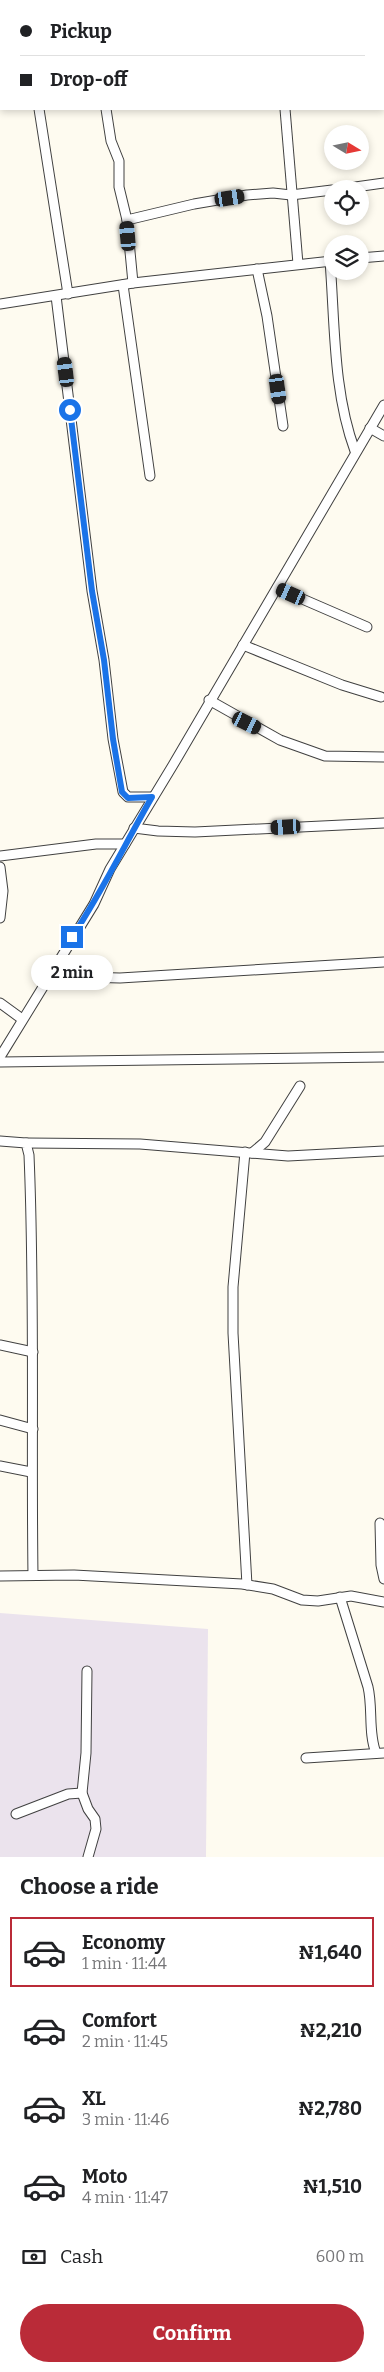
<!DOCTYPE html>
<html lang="en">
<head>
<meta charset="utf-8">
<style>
  :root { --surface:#fff; --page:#f6f6f6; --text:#202124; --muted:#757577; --line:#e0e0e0; --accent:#ba2b38 }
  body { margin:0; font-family:Bitter,serif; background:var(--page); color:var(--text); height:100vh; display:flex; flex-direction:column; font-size:19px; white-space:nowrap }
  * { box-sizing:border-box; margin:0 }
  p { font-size:16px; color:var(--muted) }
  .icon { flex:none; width:28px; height:28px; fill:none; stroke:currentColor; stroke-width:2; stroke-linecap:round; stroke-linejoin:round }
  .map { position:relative; height:1857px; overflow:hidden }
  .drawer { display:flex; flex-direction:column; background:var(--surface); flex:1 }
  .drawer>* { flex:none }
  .top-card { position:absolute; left:0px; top:0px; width:385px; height:110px; box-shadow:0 2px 8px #0003; display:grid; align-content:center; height:110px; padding:0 20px; background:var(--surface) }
  .needle { width:32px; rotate:100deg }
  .fabs { position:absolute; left:324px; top:125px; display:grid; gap:10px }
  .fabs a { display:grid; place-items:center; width:45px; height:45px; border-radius:50%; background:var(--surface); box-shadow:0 2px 8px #0003; font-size:25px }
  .end { position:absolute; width:22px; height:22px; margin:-11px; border:6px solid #1a73e8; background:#fff; box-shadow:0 0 0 2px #fff }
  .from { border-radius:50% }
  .bubble { position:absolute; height:35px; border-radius:18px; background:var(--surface); box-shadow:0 2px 8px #0003; font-size:16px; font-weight:700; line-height:35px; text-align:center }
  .car { position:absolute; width:15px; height:30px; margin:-15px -8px; border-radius:6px; box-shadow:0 0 4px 1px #0007; background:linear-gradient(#222 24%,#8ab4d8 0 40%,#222 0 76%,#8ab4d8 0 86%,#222 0) }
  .top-card b { display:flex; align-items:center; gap:18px; height:48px; font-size:19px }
  .top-card b+b { border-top:1px solid var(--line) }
  .top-card i { width:12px; height:12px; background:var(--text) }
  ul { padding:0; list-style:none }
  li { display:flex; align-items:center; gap:15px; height:70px; margin:0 10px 8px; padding:0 10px; border:2px solid transparent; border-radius:0px }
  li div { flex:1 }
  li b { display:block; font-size:19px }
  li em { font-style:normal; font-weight:700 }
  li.on { border-color:var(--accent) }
  li>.icon { width:45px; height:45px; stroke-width:1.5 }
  h2 { padding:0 20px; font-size:22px; line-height:60px }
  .pay { display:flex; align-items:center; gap:12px; height:55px; padding:0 20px; font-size:19px }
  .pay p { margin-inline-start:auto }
  .primary-button { display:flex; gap:10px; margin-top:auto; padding:10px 20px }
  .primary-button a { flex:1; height:58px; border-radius:30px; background:var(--accent); color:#fff; font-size:20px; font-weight:700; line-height:58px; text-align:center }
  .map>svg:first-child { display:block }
  .industrial { fill:#ebe3ed }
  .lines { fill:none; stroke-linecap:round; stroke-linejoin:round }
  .minor-casing { stroke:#414141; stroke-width:11 }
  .minor { stroke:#fff; stroke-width:9 }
  .route { stroke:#1a73e8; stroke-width:6 }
</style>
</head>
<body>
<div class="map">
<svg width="384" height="1857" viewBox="0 0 384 1857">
  <rect width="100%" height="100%" fill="#fefbf0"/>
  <polygon class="industrial" points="0,1613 208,1629 206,1857 0,1857"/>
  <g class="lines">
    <defs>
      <g id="minor">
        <polyline points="21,0 21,1"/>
        <polyline points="87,0 87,1"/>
        <polyline points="278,0 278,1"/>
        <polyline points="125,1 129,0"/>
        <polyline points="384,48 384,47"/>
        <polyline points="39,109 68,294"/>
        <polyline points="106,109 111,141 119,161 119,187 127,220"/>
        <polyline points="285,109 298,264"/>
        <polyline points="341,189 384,183"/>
        <polyline points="360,258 384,256"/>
        <path d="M330,261c5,63 3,131 25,190"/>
        <polyline points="257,269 267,316 283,426"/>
        <polyline points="133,283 127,220 194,204 247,195 273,193 291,195 332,190"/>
        <polyline points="123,285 150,476"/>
        <polyline points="56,296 92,591 104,660 113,739 123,792 128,797 152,797"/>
        <polyline points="0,304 133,283 332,261"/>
        <polyline points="370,428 384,436"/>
        <polyline points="277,588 367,627"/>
        <polyline points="243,645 342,685 381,697"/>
        <polyline points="209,700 280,740 325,756 384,757"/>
        <polyline points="134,828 158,831 195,832 384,823"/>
        <polyline points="0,856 96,844 125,844"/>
        <polyline points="0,867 3,891 0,918"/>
        <polyline points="49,976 120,978 384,962"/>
        <polyline points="0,1003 22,1019"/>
        <polyline points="0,1057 94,904 110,869 173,765 384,405"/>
        <polyline points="0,1062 384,1057"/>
        <path d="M0,1141l26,2 3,12c6,140 2,280 4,420"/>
        <polyline points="26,1143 140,1144 288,1156 384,1151"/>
        <polyline points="245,1152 233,1287 233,1333 247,1585"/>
        <polyline points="252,1153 265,1142 300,1086"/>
        <polyline points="0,1345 33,1352"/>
        <polyline points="0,1420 33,1429"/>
        <polyline points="0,1466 31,1472"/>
        <polyline points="380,1523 381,1565 384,1579"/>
        <polyline points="0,1576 74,1575 242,1584 273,1589 302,1600 318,1601 351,1596 384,1602"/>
        <path d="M340,1597l28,90c5,21 0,46 8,66"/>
        <polyline points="87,1671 86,1753 82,1793 88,1809 95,1819 96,1829 88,1857"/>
        <polyline points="306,1758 384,1753"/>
        <polyline points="16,1814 68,1794 82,1793"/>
      </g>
    </defs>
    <use href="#minor" class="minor-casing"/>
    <use href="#minor" class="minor"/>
  </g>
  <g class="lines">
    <path class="route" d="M70,410l22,181 12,69 9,79 9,53 6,6 24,-1c-27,47 -50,95 -80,140"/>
  </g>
</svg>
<div class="fabs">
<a><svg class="needle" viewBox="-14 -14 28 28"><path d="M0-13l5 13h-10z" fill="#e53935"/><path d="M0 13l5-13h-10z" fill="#757577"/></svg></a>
<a><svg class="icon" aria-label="locate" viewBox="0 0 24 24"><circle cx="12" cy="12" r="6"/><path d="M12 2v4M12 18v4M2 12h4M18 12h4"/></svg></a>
<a><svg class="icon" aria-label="layers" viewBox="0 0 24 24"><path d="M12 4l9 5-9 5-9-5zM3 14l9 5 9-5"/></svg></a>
</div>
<i class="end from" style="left:70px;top:410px"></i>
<i class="end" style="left:72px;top:937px"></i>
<div class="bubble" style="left:31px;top:955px;width:82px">2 min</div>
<i class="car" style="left:230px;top:198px;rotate:81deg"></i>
<i class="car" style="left:128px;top:236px;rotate:355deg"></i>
<i class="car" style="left:66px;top:372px;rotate:353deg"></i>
<i class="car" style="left:278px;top:389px;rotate:172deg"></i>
<i class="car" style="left:291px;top:594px;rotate:294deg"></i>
<i class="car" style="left:247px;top:723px;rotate:116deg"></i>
<i class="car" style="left:286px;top:827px;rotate:267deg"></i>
<div class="top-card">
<b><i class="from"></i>Pickup</b>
<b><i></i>Drop-off</b>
</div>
</div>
<section class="drawer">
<h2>Choose a ride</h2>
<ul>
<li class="on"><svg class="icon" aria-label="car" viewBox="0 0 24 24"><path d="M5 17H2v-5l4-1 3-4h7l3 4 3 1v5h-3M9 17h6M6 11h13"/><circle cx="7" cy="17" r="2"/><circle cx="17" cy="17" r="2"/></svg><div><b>Economy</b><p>1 min · 11:44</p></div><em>₦1,640</em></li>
<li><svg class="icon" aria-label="car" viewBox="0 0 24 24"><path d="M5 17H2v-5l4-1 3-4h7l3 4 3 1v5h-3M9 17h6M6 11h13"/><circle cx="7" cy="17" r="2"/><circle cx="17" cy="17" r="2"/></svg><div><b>Comfort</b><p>2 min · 11:45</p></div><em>₦2,210</em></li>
<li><svg class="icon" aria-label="car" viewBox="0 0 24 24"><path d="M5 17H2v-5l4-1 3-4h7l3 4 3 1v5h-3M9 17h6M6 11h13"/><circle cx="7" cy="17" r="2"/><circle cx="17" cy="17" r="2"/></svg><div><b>XL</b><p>3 min · 11:46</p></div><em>₦2,780</em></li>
<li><svg class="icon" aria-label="car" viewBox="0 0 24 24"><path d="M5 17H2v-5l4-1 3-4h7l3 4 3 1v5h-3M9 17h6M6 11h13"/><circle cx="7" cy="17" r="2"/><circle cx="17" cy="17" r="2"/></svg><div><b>Moto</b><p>4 min · 11:47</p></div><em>₦1,510</em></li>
</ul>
<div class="pay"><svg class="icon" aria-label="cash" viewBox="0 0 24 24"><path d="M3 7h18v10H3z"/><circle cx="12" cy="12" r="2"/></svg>Cash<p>600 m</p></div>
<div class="primary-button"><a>Confirm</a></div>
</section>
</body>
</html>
